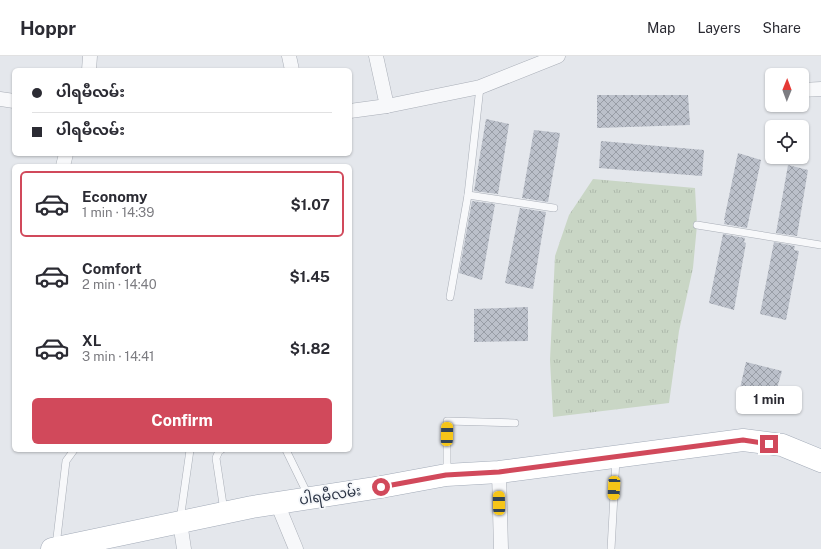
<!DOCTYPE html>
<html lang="en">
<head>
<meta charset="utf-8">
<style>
  :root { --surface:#fff; --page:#f7f7f7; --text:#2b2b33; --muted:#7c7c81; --line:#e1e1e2; --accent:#d1495b }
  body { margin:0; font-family:"Public Sans","Noto Sans Myanmar",sans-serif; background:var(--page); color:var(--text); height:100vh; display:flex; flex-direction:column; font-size:15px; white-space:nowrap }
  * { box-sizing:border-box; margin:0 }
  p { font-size:13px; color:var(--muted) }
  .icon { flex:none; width:22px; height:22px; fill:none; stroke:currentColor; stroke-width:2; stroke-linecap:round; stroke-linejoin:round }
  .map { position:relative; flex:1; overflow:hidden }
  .sheet { position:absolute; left:12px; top:108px; width:340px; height:288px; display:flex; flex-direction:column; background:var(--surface); border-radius:6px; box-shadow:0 1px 3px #0004 }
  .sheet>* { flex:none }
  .banner { position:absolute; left:12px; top:12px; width:340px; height:88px; border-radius:6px; box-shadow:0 1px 3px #0004; display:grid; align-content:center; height:88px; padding:0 20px; background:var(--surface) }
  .needle { width:26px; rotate:1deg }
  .controls { position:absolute; left:765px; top:12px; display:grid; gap:8px }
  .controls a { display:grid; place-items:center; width:44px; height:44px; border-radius:6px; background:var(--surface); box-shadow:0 1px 3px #0004; font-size:20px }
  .end { position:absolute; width:18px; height:18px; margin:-9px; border:5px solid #d1495b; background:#fff; box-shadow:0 0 0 2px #fff }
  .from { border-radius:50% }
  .bubble { position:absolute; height:28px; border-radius:6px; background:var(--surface); box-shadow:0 1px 3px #0004; font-size:13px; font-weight:700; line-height:28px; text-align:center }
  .car { position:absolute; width:12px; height:24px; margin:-12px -6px; border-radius:5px; box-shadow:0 0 3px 1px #0007; background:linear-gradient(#f5c518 24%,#345 0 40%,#f5c518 0 76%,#345 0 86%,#f5c518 0) }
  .banner b { display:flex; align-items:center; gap:14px; height:38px; font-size:15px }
  .banner b+b { border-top:1px solid var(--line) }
  .banner i { width:10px; height:10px; background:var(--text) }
  ul { padding:7px 0 0; list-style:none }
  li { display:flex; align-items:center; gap:12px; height:66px; margin:0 8px 6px; padding:0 12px; border:2px solid transparent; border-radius:6px }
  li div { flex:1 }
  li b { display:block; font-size:15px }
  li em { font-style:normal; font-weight:700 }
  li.current { border-color:var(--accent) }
  li>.icon { width:36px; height:36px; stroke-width:1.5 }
  .cta { display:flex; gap:8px; margin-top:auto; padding:8px 20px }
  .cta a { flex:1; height:46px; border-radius:6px; background:var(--accent); color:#fff; font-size:16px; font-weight:700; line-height:46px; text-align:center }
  header { display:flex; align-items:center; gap:24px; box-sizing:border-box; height:56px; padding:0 20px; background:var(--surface); border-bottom:1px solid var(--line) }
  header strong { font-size:19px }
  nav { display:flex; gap:22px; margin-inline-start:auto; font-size:14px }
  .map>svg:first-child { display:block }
  .park { fill:url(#park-tufts) }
  .building { fill:url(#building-cross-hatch) }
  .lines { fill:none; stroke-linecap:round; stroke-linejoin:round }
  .lane-casing { stroke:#a9aeb7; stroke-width:8 }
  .street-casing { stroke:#a9aeb7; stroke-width:15 }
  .primary-casing { stroke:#a3abb8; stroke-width:23 }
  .lane { stroke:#f7f8fa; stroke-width:7 }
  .street { stroke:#f7f8fa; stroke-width:14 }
  .primary { stroke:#fff; stroke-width:22 }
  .route { stroke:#d1495b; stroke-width:5 }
  .labels { text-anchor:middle; stroke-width:3.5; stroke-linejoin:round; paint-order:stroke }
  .street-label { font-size:14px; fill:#2b3445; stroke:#f4f6f9 }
</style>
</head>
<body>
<header>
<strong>Hoppr</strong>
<nav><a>Map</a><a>Layers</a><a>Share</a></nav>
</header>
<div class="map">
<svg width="821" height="493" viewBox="0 0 821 493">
  <defs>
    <pattern id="park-tufts" width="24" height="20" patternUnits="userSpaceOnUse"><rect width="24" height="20" fill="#c9d6c5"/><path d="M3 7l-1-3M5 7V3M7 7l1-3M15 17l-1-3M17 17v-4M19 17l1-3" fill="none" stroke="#adb8ab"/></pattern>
    <pattern id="building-cross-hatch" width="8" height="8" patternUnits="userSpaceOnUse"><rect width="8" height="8" fill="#bbc0ca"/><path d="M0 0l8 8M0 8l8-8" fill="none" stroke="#989da6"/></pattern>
  </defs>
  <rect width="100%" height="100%" fill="#e4e7ec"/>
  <polygon class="park" points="593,123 695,132 697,169 693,212 679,275 669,347 553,361 550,304 555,200 569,159"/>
  <g class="building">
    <polygon points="597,39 688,39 690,69 597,72"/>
    <polygon points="486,63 509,68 498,138 474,135"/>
    <polygon points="534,74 560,77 548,146 522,142"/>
    <polygon points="601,85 704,94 702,120 599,112"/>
    <polygon points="738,97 761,104 747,172 724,168 725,164 724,164"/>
    <polygon points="788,109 808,114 797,180 776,177"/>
    <polygon points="472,145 495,148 482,224 459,217"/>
    <polygon points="520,152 546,156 533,233 505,227"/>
    <polygon points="723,178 745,182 744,186 746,187 734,254 709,247"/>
    <polygon points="774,186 795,190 794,194 799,195 786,264 760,258"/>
    <polygon points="528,251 528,285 474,286 474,253"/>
    <polygon points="746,306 782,315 772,349 738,341"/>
  </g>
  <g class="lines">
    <defs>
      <g id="lane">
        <polyline points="468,139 554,152"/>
        <polyline points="697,169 821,189"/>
        <polyline points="450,241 468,139 480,31"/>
        <polyline points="221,394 219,395 216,402 224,455"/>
        <polyline points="286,394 308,439"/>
        <polyline points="447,416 447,365 515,367"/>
        <polyline points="180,464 190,394"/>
        <polyline points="56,490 66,405 74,394"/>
        <polyline points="611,493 616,403"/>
      </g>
      <g id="street">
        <polyline points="289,0 292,14"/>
        <polyline points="376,0 387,50"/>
        <polyline points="89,14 90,0"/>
        <polyline points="802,34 821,33"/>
        <polyline points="0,43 14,45"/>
        <polyline points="350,55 387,50 480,31 558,0"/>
        <polyline points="63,110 66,98"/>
        <polyline points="499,416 501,493"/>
        <polyline points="277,447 296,493"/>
        <polyline points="180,466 184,493"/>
      </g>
      <polyline id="primary" points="52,493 252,451 381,431 446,419 499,416 743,384 782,389 821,405"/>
    </defs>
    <use href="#lane" class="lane-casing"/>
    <use href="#street" class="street-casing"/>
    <use href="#primary" class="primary-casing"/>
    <use href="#lane" class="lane"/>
    <use href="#street" class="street"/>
    <use href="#primary" class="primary"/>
  </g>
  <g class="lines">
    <polyline class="route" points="381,431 446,419 499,416 743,384 769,388"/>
  </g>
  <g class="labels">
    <g class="street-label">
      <text transform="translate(330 439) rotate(-9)" y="5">ပါရမီလမ်း</text>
    </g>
  </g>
</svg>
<div class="controls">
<a><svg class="needle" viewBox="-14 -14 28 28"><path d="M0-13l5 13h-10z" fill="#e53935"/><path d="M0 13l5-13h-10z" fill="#7c7c81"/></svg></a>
<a><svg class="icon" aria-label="locate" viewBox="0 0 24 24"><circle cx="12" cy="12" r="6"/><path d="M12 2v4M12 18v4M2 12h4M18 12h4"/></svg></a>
</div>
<i class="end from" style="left:381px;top:431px"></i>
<i class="end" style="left:769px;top:388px"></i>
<div class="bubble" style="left:736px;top:330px;width:66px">1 min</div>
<i class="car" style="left:447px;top:378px;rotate:1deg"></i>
<i class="car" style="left:614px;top:432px;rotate:183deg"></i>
<i class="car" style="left:499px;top:447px;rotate:359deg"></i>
<div class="banner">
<b><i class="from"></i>ပါရမီလမ်း</b>
<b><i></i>ပါရမီလမ်း</b>
</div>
<section class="sheet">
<ul>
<li class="current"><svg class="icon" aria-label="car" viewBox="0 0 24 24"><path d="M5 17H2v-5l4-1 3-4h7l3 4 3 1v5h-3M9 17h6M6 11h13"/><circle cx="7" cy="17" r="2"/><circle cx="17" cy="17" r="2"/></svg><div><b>Economy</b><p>1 min · 14:39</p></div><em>$1.07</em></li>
<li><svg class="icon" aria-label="car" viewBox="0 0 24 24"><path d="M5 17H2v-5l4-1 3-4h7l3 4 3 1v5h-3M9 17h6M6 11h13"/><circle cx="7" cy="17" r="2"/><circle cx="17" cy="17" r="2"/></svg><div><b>Comfort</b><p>2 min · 14:40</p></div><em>$1.45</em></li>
<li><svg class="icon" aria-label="car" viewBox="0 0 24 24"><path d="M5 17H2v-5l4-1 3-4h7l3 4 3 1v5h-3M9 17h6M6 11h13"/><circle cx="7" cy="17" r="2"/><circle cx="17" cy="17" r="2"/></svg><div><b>XL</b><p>3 min · 14:41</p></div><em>$1.82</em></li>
</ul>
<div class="cta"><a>Confirm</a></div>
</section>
</div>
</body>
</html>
